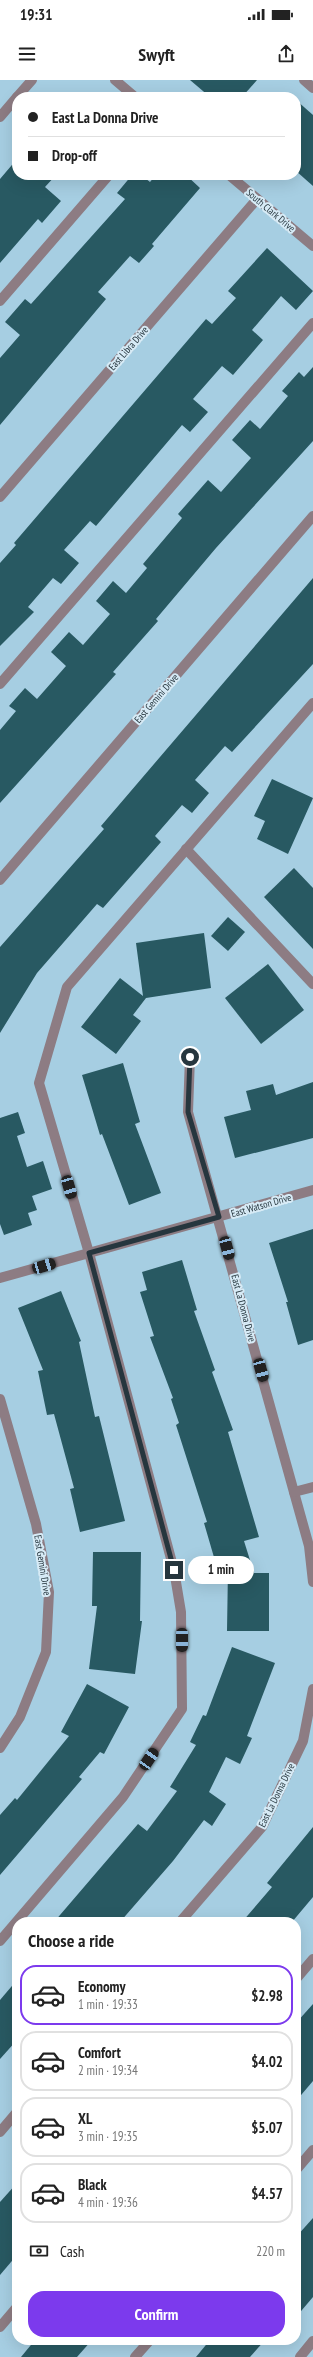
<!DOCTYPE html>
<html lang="en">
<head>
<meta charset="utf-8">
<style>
  :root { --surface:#fff; --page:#f2f2f2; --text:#222; --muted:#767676; --line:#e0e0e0; --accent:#7c3aed }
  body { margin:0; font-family:"PT Sans Narrow",sans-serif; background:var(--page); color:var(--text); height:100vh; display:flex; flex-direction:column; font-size:15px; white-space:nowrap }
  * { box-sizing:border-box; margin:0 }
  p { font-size:13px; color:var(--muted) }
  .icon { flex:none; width:22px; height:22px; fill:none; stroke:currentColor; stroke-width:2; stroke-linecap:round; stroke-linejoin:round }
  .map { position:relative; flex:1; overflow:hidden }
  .side { position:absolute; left:12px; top:1837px; width:289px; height:428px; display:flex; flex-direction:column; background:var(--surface); border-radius:16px; box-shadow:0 4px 16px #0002 }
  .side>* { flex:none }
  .guide { position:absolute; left:12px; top:12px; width:289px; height:88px; border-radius:16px; box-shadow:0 4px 16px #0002; display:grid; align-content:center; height:88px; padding:0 16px; background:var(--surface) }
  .end { position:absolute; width:18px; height:18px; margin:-9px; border:5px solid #26363e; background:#fff; box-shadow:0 0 0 2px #fff }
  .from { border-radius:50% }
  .bubble { position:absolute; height:28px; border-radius:14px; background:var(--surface); box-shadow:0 4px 16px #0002; font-size:13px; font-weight:700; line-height:28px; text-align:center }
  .car { position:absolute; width:12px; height:24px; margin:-12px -6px; border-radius:5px; box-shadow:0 0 3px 1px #0007; background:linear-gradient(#222 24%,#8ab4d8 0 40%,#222 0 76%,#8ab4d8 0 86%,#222 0) }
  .guide b { display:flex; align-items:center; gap:14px; height:38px; font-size:15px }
  .guide b+b { border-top:1px solid var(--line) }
  .guide i { width:10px; height:10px; background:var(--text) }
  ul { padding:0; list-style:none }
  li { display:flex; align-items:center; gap:12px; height:60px; margin:0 8px 6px; padding:0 8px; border:2px solid var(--line); border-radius:16px }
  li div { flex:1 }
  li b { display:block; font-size:15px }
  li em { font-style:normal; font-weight:700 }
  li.active { border-color:var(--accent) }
  li>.icon { width:36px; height:36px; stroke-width:1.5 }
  h2 { padding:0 16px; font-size:18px; line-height:48px }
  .pay { display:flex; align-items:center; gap:10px; height:44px; padding:0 16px; font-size:15px }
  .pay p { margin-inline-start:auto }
  .primary-button { display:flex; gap:8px; margin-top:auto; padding:8px 16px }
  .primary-button a { flex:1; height:46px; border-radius:16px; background:var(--accent); color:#fff; font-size:16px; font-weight:700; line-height:46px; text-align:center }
  .status { display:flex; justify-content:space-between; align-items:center; height:28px; padding:0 20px; background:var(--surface); direction:ltr }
  .status svg { height:11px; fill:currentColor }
  header { display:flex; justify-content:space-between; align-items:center; height:52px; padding:0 16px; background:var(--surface); font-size:18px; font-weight:700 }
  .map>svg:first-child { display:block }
  .building { fill:#285962 }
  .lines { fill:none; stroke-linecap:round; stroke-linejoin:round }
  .minor { stroke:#8d7c83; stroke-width:10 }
  .route { stroke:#26363e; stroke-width:5 }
  .labels { text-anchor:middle; stroke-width:4; stroke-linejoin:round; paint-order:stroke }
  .street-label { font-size:10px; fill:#26363e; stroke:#d7ebf6 }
</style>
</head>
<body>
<div class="status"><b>19:31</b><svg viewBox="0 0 49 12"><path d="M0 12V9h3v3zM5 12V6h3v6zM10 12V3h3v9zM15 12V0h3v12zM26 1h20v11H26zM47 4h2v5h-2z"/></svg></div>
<header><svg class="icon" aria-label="menu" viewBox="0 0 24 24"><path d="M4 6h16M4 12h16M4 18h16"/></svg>Swyft<svg class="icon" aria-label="share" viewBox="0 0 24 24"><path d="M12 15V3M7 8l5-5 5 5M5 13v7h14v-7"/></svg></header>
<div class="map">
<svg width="313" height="2277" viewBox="0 0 313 2277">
  <rect width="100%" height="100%" fill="#a6cee2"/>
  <g class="building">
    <polygon points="190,0 257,0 242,17 210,17"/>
    <polygon points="296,20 313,35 313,106 296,91"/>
    <polygon points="17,79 17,95 56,95 45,107 61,121 42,143 38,139 0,183 0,99"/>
    <polygon points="132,95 141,95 150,102 156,95 186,95 200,108 152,164 154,166 139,183 130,176 98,212 106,219 0,345 0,278 20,255 5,242 25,219 31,224 125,119 117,113"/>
    <polygon points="267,168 313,211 296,230 281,216 252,250 263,260 233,295 222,286 193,319 208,332 190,352 182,345 96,446 90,441 64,470 79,483 61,504 53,498 28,527 34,532 0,566 0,483 16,465 14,463 206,239 212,244 236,218 228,211"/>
    <polygon points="313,287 313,361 216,468 156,539 158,541 113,592 116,594 0,723 0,650 16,631 9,626 25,608 37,619 66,586 51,572 69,552 83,565 110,534 96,521 113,501 126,513 147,488 143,484 182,438 178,434 208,400 221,412 251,378 232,360 250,340 260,349 288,316 282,311 299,292 304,297"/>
    <polygon points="313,498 313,584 232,672 225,666 195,700 209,713 192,733 182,725 155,756 161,762 103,828 97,824 37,893 0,953 0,867 104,749 101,746"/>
    <polygon points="272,699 313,718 288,774 257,759 265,741 254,736"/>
    <polygon points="294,788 313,808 313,869 264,817"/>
    <polygon points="228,837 245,852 228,871 211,856"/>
    <polygon points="204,853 211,908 146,918 133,935 141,941 116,974 81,947 120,898 143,916 136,863"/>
    <polygon points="268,884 304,930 261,964 225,918"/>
    <polygon points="123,983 140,1042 135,1044 161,1113 129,1125 102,1054 100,1055 82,995"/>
    <polygon points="313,1002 313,1058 235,1078 224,1037 251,1030 246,1011 273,1004 276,1015"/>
    <polygon points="18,1032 25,1053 17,1056 27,1087 43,1081 52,1109 32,1116 37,1130 28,1133 32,1145 4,1155 0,1144 0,1038"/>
    <polygon points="313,1149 313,1260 298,1265 286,1222 288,1222 269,1163"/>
    <polygon points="182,1180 197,1230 194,1231 215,1290 212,1292 233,1350 228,1352 259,1457 244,1461 254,1493 269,1493 269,1551 227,1551 228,1488 218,1491 204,1443 207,1442 176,1345 179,1343 171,1319 173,1318 150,1257 154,1256 140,1212 147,1210 142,1192"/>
    <polygon points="61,1211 81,1261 79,1262 95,1337 99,1336 125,1441 80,1452 70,1409 74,1408 54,1334 47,1335 38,1291 43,1290 18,1228"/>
    <polygon points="93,1472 141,1472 140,1541 142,1541 135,1594 89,1589 97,1526 92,1526"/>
    <polygon points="232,1567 275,1583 247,1656 252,1658 240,1684 226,1677 209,1712 226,1724 212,1746 204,1740 173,1781 120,1842 54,1842 138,1744 147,1751 177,1711 170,1707 196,1665 190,1662 203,1635 206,1636"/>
    <polygon points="87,1604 129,1627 104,1674 100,1672 79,1697 82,1699 0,1795 0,1735 15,1718 17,1720 69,1656 61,1652"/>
    <polygon points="313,1747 313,1817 292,1842 242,1842 272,1807 267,1803"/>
    <polygon points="17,1900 17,1960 0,1979 0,1920"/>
    <polygon points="313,1924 313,2001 296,2021 296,1943"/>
    <polygon points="17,2103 17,2175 0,2195 0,2122"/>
    <polygon points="313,2138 313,2217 296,2237 296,2157"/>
    <polygon points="35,2260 92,2260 77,2277 21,2277"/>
    <polygon points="210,2260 265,2260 250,2277 196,2277"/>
  </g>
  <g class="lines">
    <g class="minor">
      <polyline points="115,0 135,17"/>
      <polyline points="304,0 313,8"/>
      <polyline points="17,17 32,0"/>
      <polyline points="0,37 17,17"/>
      <polyline points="229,95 313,166"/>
      <polyline points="0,221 109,95"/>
      <polyline points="0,417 257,119"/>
      <polyline points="0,604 313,243"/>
      <polyline points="186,769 313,904"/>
      <polyline points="0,800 313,436"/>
      <polyline points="190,977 188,1032 309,1466 313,1502"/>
      <polyline points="0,1198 313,1110"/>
      <polyline points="0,1319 36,1444 49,1512 46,1572 20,1637 0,1668"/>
      <polyline points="294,1412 313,1407"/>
      <polyline points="180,1842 262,1747 303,1661 313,1609"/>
      <polyline points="0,1861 123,1717 182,1629 181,1532 174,1490 89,1173 39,1003 67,907 313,623"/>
      <polyline points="296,1899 313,1879"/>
      <polyline points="0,2052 17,2032"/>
      <polyline points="296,2090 313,2070"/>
      <polyline points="0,2247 17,2227"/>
      <polyline points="135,2277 150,2260"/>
      <polyline points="300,2277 313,2261"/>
    </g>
  </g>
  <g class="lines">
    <polyline class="route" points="174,1490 89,1173 219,1137 188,1032 190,977"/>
  </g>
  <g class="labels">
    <g class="street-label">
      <text transform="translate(271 130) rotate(40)" y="4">South Clark Drive</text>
      <text transform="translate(128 268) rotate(-49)" y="4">East Libra Drive</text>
      <text transform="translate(156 618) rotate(-49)" y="4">East Gemini Drive</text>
      <text transform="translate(261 1125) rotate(-16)" y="4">East Watson Drive</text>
      <text transform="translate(244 1228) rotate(75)" y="4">East La Donna Drive</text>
      <text transform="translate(43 1485) rotate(81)" y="4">East Gemini Drive</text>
      <text transform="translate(276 1715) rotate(-64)" y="4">East La Donna Drive</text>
    </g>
  </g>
</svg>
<i class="end from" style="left:190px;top:977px"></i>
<i class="end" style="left:174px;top:1490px"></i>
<div class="bubble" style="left:188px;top:1476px;width:66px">1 min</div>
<i class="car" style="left:69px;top:1107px;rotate:164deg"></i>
<i class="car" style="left:227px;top:1168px;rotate:165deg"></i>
<i class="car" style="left:44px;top:1186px;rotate:74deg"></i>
<i class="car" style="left:261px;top:1290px;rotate:165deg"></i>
<i class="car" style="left:182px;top:1560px;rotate:180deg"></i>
<i class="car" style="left:149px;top:1679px;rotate:34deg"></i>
<div class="guide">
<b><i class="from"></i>East La Donna Drive</b>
<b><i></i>Drop-off</b>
</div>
<section class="side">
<h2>Choose a ride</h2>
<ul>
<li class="active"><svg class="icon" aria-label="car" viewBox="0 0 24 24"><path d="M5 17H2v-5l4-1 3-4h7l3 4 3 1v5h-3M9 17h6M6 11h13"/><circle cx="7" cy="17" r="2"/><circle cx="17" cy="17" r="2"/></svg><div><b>Economy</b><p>1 min · 19:33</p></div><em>$2.98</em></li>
<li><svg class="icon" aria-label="car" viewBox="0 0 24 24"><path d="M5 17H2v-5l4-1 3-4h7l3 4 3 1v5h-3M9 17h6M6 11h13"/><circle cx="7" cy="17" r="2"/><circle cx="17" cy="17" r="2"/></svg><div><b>Comfort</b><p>2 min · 19:34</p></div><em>$4.02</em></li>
<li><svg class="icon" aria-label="car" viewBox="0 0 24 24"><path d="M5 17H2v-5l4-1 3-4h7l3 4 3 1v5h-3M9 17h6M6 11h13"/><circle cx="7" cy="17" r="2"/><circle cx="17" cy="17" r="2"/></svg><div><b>XL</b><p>3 min · 19:35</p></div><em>$5.07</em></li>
<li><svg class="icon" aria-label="car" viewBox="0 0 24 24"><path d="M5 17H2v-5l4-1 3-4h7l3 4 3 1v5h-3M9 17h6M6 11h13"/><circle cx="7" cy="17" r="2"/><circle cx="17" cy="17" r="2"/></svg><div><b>Black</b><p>4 min · 19:36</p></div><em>$4.57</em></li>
</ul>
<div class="pay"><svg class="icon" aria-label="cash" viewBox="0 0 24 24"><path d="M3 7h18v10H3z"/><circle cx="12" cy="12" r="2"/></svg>Cash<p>220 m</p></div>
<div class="primary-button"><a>Confirm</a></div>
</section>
</div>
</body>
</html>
